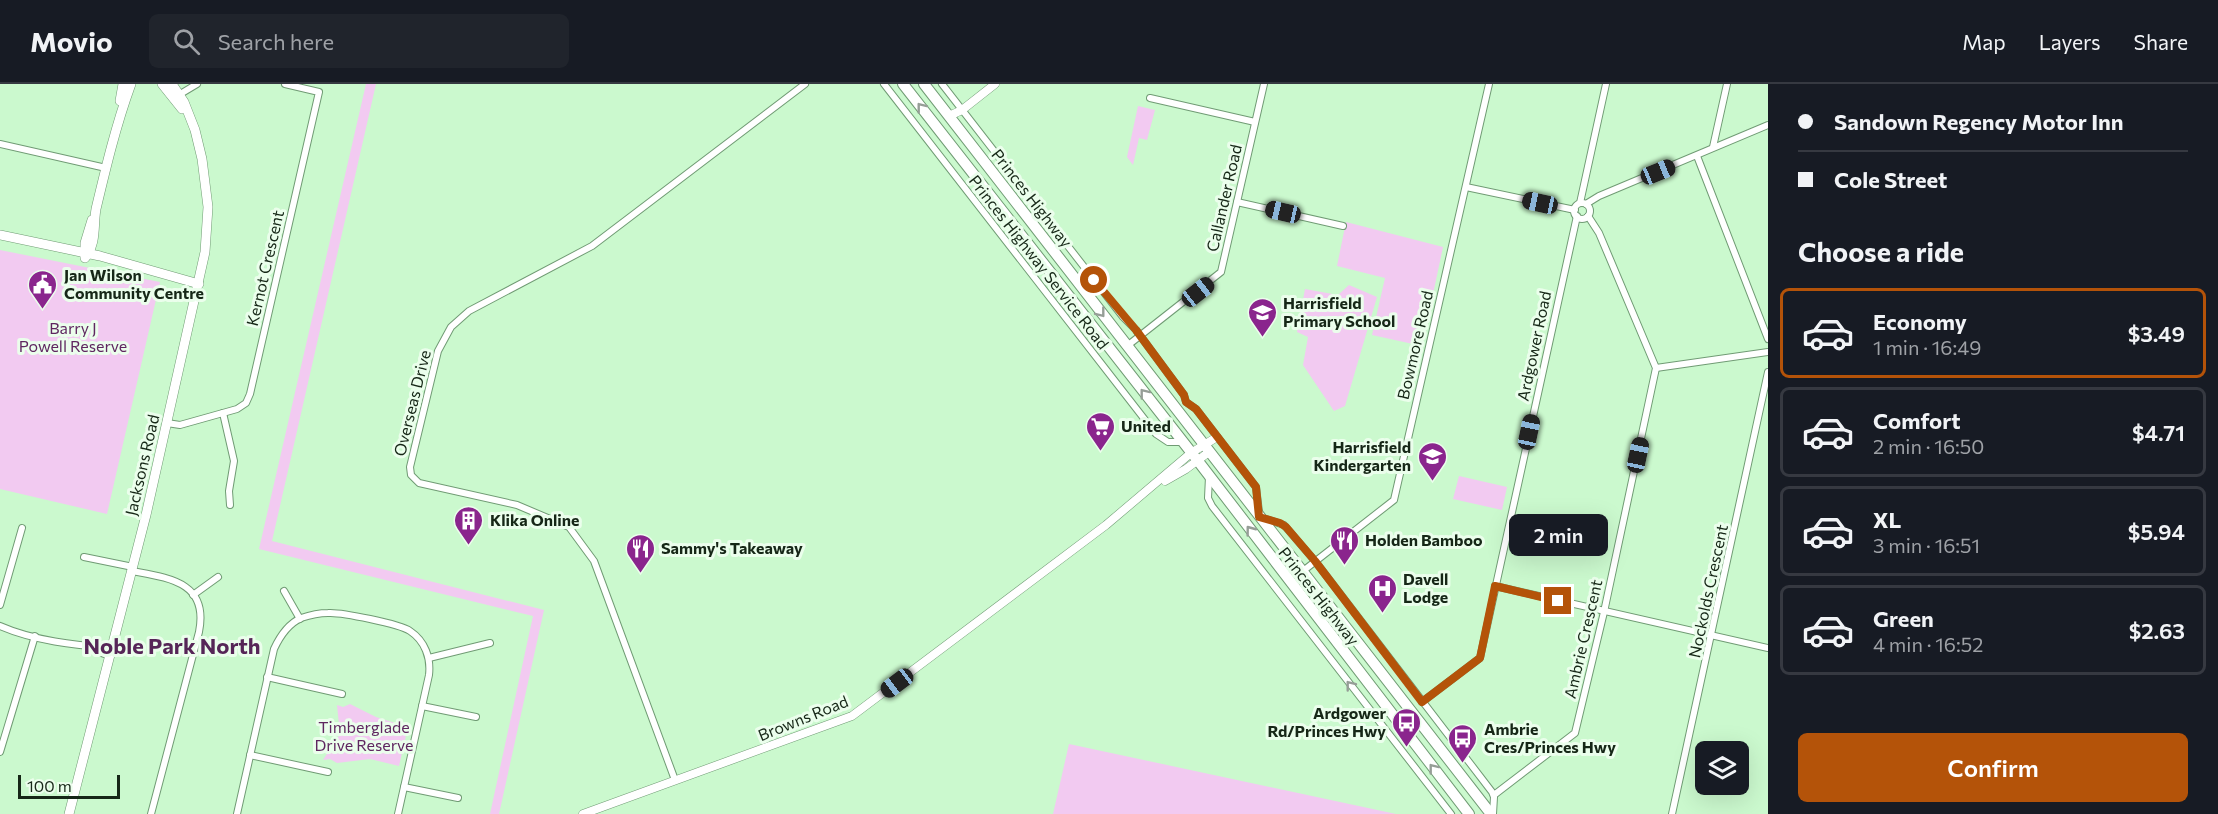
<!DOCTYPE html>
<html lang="en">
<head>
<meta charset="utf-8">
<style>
  :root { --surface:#171b24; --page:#20242c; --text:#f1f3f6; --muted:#9ea1a6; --line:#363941; --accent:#b45309 }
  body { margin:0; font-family:Commissioner,sans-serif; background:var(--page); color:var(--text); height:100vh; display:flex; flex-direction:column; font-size:22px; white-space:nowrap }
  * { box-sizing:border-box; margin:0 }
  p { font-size:20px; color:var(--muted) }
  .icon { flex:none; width:33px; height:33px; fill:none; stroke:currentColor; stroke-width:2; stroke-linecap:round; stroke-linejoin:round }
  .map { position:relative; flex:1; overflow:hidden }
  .drawer { display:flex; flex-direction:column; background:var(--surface); width:450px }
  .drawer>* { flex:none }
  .banner { display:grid; align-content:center; height:132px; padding:0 30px; background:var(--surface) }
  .controls { position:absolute; left:1695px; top:657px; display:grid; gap:12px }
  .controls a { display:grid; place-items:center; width:54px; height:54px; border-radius:9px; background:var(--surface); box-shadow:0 6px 24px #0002; font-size:30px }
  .scale { position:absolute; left:18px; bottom:15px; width:102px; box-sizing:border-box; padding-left:6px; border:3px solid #162717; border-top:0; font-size:16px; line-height:21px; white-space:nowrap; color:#162717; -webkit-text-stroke:4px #ebfeec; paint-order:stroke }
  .end { position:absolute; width:27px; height:27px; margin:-14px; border:8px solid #b45309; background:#fff; box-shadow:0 0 0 3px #fff }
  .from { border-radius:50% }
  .bubble { position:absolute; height:42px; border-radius:9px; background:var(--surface); box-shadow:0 6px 24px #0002; font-size:20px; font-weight:600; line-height:42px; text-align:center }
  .car { position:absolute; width:18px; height:36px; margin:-18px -9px; border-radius:8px; box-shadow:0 0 4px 2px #0007; background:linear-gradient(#222 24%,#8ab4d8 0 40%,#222 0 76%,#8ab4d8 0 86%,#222 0) }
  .banner b { display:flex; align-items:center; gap:21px; height:57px; font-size:22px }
  .banner b+b { border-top:2px solid var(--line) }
  .banner i { width:15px; height:15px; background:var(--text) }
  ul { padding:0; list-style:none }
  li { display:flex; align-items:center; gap:18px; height:90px; margin:0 12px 9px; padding:0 18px; border:3px solid var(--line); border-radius:9px }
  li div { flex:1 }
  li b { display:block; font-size:22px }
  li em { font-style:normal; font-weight:600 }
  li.selected { border-color:var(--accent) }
  li>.icon { width:54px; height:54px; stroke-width:1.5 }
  h2 { padding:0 30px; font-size:27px; line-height:72px }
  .cta { display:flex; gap:12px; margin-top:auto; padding:12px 30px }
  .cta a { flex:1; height:69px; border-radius:9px; background:var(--accent); color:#fff; font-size:24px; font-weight:600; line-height:69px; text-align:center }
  header { display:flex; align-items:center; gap:36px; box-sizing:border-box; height:84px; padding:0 30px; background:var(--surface); border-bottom:2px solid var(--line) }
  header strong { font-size:28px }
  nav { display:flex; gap:33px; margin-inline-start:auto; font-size:21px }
  .search { width:420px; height:54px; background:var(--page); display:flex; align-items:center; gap:15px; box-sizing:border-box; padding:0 21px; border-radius:9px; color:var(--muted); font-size:22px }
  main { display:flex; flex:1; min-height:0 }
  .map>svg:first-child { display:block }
  .green { fill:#f2caf1 }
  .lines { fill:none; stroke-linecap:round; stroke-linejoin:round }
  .minor-casing { stroke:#709b74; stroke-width:8 }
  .tertiary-casing { stroke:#709b74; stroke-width:9 }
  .secondary-casing { stroke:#709b74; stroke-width:10 }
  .primary-casing { stroke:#709b74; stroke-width:10 }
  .trunk-casing { stroke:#709b74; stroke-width:12 }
  .minor { stroke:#fff; stroke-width:6 }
  .tertiary { stroke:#fff; stroke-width:8 }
  .secondary { stroke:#fff; stroke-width:9 }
  .primary { stroke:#fff; stroke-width:9 }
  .trunk { stroke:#fff; stroke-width:10 }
  .oneway { stroke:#969e97 }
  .route { stroke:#b45309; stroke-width:8 }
  .labels { text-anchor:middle; stroke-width:6; stroke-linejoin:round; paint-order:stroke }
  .street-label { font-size:16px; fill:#162717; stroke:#ebfeec }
  .poi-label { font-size:16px; font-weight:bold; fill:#162717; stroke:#ebfeec; text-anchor:start }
  .park-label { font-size:16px; fill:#5f2660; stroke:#ebfeec }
  .district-label { font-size:22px; font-weight:bold; fill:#562557; stroke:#ebfeec }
</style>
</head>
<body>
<header>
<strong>Movio</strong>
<div class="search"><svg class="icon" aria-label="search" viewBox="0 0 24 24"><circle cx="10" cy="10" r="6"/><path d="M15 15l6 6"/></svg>Search here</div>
<nav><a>Map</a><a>Layers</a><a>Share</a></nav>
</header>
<main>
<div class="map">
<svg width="1768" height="730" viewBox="0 0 1768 730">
  <rect width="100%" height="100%" fill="#cbf9ce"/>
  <g class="green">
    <polygon points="366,0 376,0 272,457 544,526 499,730 490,730 533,532 259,465"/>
    <polygon points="1138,22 1155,26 1147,56 1139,54 1133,81 1127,73"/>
    <polygon points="1346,138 1443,163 1422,262 1372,251 1385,194 1337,182"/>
    <polygon points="0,166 160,198 107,430 0,405"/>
    <polygon points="1349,201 1377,213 1345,322 1334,327 1303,281 1308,253 1297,248 1305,205 1338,211"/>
    <polygon points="1459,392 1507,403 1502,426 1453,415"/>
    <polygon points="350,620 376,633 408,643 399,682 370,675 337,679 330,675 323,676 340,650 337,621 343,623"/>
    <polygon points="1069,660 1396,730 1053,730"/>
  </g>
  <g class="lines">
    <defs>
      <g id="minor">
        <polyline points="884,0 1156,350 1168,358 1181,358"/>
        <polyline points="942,0 1123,233 1136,246 1184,311 1186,318 1196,325 1256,403 1259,428"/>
        <polyline points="177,12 197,0"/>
        <polyline points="1150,14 1255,38"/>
        <polyline points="0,60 106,84"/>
        <polyline points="1713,63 1727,0"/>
        <polyline points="1697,72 1768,255"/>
        <polyline points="1466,103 1575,126"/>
        <polyline points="1237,118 1343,142"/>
        <polyline points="1580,119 1606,0"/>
        <circle cx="1582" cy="127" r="8"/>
        <polyline points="1586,120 1599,112 1768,41"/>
        <polyline points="1127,262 1221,188 1264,0"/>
        <polyline points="1656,284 1768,268"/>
        <polyline points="223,329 234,377 229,407 230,421"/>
        <polyline points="167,339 180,341 237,325 246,319 250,310 319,8 285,0"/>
        <polyline points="1209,393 1208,414 1212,422 1451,730"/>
        <polyline points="1263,434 1284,441 1315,477 1492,708 1494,713 1493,730"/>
        <polyline points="84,473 133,483"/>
        <path d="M132,487c37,7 77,11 67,61l-48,182"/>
        <polyline points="1303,487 1394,416 1489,0"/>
        <polyline points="1495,502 1768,564"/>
        <polyline points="284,507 300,535"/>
        <polyline points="193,511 218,493"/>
        <polyline points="0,521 22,444"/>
        <path d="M0,542c34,15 75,19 112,22"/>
        <polyline points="87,564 110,572"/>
        <polyline points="429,574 490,559"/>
        <polyline points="267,593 342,610"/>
        <polyline points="1422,618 1480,574 1577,132"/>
        <polyline points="422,622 476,633"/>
        <polyline points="0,668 35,552"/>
        <polyline points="250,671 328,688"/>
        <polyline points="675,696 594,477 569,443 517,421 419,399 411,391 410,383 438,267 451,243 469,227 592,162 805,0"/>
        <polyline points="404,703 458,714"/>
        <polyline points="1494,711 1575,649 1604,528 1656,284 1599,149 1588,132"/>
        <path d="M237,730l37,-165c6,-13 14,-25 27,-31 9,-3 18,-5 27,-5 13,-1 72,11 82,18 15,10 21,27 19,44l-31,139"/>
        <polyline points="1672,730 1768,288"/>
      </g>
      <g id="tertiary">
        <polyline points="949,32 962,26 995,0"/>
        <polyline points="1165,397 1186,385 1209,368"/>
        <polyline points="583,730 852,632 1106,441 1191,369 1217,353"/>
      </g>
      <g id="secondary">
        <polyline points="120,17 123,0"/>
        <polyline points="0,151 100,172 199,200"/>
        <polyline points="85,172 85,159 92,136"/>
        <path d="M85,174c12,-15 8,-32 11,-49 10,-42 20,-84 35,-125"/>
      </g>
      <g id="primary">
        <polyline points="162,0 182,25"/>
        <polyline points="69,730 146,431 205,168 208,123 202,75 195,46 184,18 172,0"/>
      </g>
      <g id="trunk">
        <polyline points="903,0 1198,377 1469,730"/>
        <polyline points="924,0 1491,730"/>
      </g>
    </defs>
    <use href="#minor" class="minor-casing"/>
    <use href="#tertiary" class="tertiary-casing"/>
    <use href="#secondary" class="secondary-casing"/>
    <use href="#primary" class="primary-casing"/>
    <use href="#trunk" class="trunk-casing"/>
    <use href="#minor" class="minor"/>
    <use href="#tertiary" class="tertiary"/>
    <use href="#secondary" class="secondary"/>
    <use href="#primary" class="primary"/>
    <use href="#trunk" class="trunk"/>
  </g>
  <defs><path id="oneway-chevron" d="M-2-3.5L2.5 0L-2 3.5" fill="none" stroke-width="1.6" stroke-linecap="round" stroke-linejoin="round" transform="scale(1.5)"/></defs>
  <g class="oneway">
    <use href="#oneway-chevron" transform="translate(921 23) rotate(-128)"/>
    <use href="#oneway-chevron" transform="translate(1101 229) rotate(52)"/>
    <use href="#oneway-chevron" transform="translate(1144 309) rotate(-128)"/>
    <use href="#oneway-chevron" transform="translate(1250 446) rotate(-127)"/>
    <use href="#oneway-chevron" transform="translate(1350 601) rotate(-128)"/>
    <use href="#oneway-chevron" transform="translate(1433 684) rotate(-128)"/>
  </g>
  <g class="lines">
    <polyline class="route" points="1094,196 1136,246 1184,311 1186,318 1196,325 1256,403 1259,433 1280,439 1286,443 1315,477 1422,618 1480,574 1495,502 1558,517"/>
  </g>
  <defs>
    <symbol id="civic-pin" viewBox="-11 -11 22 30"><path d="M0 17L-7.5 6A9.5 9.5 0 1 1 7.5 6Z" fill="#8a258d" stroke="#ebfeec"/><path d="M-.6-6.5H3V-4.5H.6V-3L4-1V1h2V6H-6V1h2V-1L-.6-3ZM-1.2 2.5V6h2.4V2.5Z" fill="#fff"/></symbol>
    <symbol id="school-pin" viewBox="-11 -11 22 30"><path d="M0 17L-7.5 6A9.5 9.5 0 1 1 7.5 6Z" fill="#8a258d" stroke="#ebfeec"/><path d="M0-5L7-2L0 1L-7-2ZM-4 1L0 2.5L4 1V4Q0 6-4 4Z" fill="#fff"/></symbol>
    <symbol id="supermarket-pin" viewBox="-11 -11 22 30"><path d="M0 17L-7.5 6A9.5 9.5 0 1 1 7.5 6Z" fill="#8a258d" stroke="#ebfeec"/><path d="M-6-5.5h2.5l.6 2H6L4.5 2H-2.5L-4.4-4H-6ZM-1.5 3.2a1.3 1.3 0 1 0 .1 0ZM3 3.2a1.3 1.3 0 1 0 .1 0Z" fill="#fff"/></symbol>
    <symbol id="building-pin" viewBox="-11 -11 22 30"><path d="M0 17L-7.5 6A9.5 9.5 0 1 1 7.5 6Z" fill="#8a258d" stroke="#ebfeec"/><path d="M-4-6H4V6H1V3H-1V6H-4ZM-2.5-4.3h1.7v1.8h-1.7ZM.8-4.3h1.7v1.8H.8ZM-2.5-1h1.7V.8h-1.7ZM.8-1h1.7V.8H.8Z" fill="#fff"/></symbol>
    <symbol id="restaurant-pin" viewBox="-11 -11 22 30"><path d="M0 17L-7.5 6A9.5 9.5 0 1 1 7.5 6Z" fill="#8a258d" stroke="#ebfeec"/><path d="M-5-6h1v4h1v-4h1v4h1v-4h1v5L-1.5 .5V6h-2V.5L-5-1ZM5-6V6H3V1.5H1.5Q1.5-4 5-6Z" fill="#fff"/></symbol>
    <symbol id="hospital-pin" viewBox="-11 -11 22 30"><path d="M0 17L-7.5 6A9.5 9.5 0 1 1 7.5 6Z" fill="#8a258d" stroke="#ebfeec"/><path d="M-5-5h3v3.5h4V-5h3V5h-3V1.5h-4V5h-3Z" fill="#fff"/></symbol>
    <symbol id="bus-pin" viewBox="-11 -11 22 30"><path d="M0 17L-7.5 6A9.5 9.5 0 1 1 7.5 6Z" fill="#8a258d" stroke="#ebfeec"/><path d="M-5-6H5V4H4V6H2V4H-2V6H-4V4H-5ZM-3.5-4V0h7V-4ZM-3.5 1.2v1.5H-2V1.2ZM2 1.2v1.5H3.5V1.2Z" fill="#fff"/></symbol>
  </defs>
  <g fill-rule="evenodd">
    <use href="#civic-pin" x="26" y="184" width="33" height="45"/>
    <use href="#school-pin" x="1246" y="212" width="33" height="45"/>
    <use href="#supermarket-pin" x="1084" y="326" width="33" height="45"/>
    <use href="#school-pin" x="1416" y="356" width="33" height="45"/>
    <use href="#building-pin" x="452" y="420" width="33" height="45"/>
    <use href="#restaurant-pin" x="1328" y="440" width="33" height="45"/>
    <use href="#restaurant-pin" x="624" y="448" width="33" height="45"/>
    <use href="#hospital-pin" x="1366" y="488" width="33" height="45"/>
    <use href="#bus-pin" x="1390" y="622" width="33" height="45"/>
    <use href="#bus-pin" x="1446" y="638" width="33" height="45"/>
  </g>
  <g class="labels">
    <g class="street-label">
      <text transform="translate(1032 114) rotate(52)" y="6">Princes Highway</text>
      <text transform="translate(1224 114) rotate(-77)" y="6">Callander Road</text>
      <text transform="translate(1039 178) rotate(52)" y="6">Princes Highway Service Road</text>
      <text transform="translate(265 184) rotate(-77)" y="6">Kernot Crescent</text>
      <text transform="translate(1415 261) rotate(-77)" y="6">Bowmore Road</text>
      <text transform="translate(1534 262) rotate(-78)" y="6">Ardgower Road</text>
      <text transform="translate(412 319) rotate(-76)" y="6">Overseas Drive</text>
      <text transform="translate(142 381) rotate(-77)" y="6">Jacksons Road</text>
      <text transform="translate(1708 507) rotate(-78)" y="6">Nockolds Crescent</text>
      <text transform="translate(1319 512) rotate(52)" y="6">Princes Highway</text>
      <text transform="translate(1583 555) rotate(-77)" y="6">Ambrie Crescent</text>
      <text transform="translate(803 634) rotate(-22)" y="6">Browns Road</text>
    </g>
    <g class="poi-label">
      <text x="64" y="197">Jan Wilson<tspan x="64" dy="18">Community Centre</tspan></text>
      <text x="1283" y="225">Harrisfield<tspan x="1283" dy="18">Primary School</tspan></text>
      <text x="1121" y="348">United</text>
      <text x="1411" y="369" text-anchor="end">Harrisfield<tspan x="1411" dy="18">Kindergarten</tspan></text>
      <text x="490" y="442">Klika Online</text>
      <text x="1365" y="462">Holden Bamboo</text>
      <text x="661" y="470">Sammy's Takeaway</text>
      <text x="1403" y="501">Davell<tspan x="1403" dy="18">Lodge</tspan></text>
      <text x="1386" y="635" text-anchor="end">Ardgower<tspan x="1386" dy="18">Rd/Princes Hwy</tspan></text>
      <text x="1484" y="651">Ambrie<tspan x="1484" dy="18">Cres/Princes Hwy</tspan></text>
    </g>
    <g class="park-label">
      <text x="73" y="250">Barry J<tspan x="73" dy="18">Powell Reserve</tspan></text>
      <text x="364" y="649">Timberglade<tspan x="364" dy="18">Drive Reserve</tspan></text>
    </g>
    <g class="district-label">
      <text x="172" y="570">Noble Park North</text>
    </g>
  </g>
</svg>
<div class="controls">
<a><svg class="icon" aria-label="layers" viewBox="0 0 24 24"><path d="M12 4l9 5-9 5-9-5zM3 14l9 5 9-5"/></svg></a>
</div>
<div class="scale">100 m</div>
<i class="end from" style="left:1094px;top:196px"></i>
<i class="end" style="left:1558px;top:517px"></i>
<div class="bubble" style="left:1509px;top:430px;width:99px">2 min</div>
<i class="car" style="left:1658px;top:88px;rotate:68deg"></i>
<i class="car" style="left:1540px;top:119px;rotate:282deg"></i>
<i class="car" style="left:1283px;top:128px;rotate:283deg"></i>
<i class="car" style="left:1198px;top:208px;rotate:52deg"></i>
<i class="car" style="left:1529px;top:348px;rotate:12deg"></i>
<i class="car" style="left:1638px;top:371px;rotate:12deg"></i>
<i class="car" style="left:897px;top:599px;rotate:233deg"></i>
</div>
<section class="drawer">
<div class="banner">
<b><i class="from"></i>Sandown Regency Motor Inn</b>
<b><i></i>Cole Street</b>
</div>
<h2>Choose a ride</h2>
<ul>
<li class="selected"><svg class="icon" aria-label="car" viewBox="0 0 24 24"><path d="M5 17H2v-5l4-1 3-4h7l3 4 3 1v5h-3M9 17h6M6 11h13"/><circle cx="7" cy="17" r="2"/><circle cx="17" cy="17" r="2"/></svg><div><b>Economy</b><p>1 min · 16:49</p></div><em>$3.49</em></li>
<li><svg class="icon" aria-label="car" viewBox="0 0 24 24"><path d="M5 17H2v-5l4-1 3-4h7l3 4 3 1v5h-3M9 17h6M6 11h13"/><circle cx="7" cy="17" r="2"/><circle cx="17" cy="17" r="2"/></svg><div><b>Comfort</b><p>2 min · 16:50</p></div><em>$4.71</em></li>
<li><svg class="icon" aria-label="car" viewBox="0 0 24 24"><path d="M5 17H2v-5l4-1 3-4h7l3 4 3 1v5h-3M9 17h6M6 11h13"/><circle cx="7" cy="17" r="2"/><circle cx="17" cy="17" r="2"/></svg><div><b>XL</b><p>3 min · 16:51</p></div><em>$5.94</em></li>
<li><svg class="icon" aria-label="car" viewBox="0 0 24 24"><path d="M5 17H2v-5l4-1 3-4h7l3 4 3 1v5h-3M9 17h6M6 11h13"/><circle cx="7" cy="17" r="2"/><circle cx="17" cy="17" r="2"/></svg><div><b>Green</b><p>4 min · 16:52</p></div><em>$2.63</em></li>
</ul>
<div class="cta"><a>Confirm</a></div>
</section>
</main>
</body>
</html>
